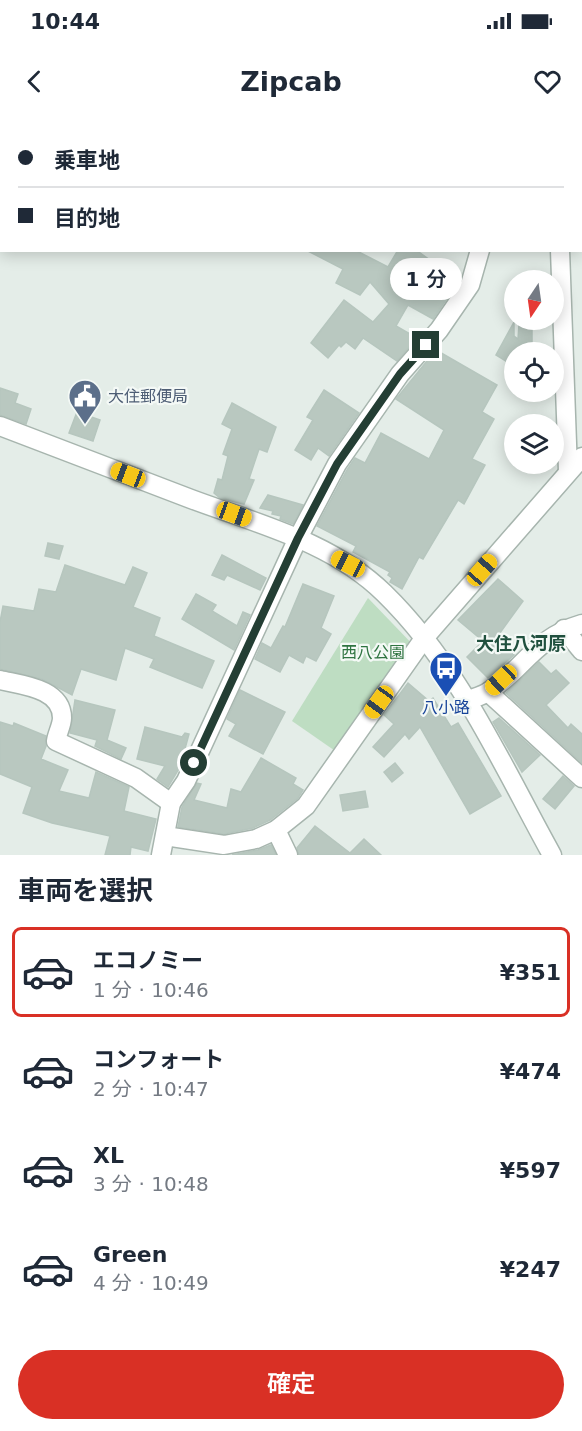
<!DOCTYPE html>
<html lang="ja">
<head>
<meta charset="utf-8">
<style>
  :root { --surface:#fff; --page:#f6f6f7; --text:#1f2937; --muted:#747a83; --line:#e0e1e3; --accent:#d93025 }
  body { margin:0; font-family:"DejaVu Sans","Noto Sans JP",sans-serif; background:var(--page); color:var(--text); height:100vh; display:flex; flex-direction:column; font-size:22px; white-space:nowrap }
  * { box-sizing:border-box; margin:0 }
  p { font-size:20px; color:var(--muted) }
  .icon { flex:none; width:33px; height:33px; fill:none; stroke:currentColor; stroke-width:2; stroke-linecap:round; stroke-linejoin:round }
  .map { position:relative; height:735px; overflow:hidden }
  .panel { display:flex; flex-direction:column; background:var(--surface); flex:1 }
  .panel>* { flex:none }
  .guide { position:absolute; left:0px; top:0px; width:582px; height:132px; box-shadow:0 3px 15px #0003; display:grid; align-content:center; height:132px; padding:0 18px; background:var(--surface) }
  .needle { width:39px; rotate:193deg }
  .tools { position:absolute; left:504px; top:150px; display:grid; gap:12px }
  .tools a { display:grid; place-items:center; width:60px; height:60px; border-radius:50%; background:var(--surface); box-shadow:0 3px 15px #0003; font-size:30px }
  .end { position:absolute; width:27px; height:27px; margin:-14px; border:8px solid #243e34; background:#fff; box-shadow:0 0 0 3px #fff }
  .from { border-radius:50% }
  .bubble { position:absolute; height:42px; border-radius:21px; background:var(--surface); box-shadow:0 3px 15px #0003; font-size:20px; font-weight:600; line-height:42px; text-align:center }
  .car { position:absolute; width:18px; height:36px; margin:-18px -9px; border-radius:8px; box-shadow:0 0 4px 2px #0007; background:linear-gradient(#f5c518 24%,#345 0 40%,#f5c518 0 76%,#345 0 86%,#f5c518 0) }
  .guide b { display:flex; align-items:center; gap:21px; height:57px; font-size:22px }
  .guide b+b { border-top:2px solid var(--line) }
  .guide i { width:15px; height:15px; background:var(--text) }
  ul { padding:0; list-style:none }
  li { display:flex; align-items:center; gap:18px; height:90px; margin:0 12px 9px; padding:0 6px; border:3px solid transparent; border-radius:9px }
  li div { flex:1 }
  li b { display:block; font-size:22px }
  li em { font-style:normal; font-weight:600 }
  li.selected { border-color:var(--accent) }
  li>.icon { width:54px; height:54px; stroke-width:1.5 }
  h2 { padding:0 18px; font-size:27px; line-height:72px }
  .cta { display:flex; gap:12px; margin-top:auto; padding:12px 18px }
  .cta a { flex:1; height:69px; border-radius:36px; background:var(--accent); color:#fff; font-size:24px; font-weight:600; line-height:69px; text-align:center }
  .status { display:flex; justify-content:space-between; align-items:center; height:42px; padding:0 30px; background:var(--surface); direction:ltr }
  .status svg { height:16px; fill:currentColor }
  header { display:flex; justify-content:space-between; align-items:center; height:78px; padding:0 18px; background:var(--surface); font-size:27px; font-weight:600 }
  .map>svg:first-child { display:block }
  .green { fill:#beddc2 }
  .building { fill:#b9c8c0; stroke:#b6c6be; stroke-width:1.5 }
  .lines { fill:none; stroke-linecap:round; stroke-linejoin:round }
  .minor-casing { stroke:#a7b5ae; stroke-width:21 }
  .minor { stroke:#fff; stroke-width:18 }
  .route { stroke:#243e34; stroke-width:8 }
  .labels { text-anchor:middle; stroke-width:4.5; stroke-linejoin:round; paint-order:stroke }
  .service-label { font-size:16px; fill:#4e5e75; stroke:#f4f9f6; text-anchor:start }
  .park-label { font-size:16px; fill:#2f7441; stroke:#f4f9f6 }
  .transit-label { font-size:16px; fill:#164399; stroke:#f4f9f6 }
  .neighbourhood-label { font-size:18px; font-weight:bold; fill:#20503e; stroke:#f4f9f6 }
</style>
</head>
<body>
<div class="status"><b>10:44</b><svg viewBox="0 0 49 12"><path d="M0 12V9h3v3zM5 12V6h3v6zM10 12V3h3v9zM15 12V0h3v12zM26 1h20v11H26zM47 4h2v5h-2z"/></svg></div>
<header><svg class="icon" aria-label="back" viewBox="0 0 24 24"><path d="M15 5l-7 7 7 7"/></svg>Zipcab<svg class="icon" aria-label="heart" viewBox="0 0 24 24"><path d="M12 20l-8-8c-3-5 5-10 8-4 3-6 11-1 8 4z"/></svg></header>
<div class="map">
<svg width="582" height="735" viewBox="0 0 582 735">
  <rect width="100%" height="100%" fill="#e4ede8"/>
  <polygon class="green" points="368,478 417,529 341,635 292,601"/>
  <g class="building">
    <polygon points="306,130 355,130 388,147 398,130 416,130 459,161 433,199 408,185 396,206 417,218 397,241 363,218 355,229 346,222 341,227 339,225 328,238 311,223 344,180 373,202 389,184 370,162 360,175 336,163 343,149"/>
    <polygon points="514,202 514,216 518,219 519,204 532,205 532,226 543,232 514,232 514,246 496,235"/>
    <polygon points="436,230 497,265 482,292 494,299 472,339 485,345 464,384 458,380 423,439 419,437 402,469 390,462 392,458 388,455 390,452 353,432 356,426 317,406 347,350 355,338 365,343 381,313 429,339 444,310 396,279"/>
    <polygon points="0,268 18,274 15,283 31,289 26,304 0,295"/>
    <polygon points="324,270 359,293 329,336 318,328 311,340 295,330 313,300 307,297"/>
    <polygon points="232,283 276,307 267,332 259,329 249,359 254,360 244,384 220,378 214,373 218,359 222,360 228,336 223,334 232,309 222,304"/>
    <polygon points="77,292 100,300 93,321 69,313"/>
    <polygon points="268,375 303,385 293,404 280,399 281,396 272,394 273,391 260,388"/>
    <polygon points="48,423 63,426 59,439 45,436"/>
    <polygon points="222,435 266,458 260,470 227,455 224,460 212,455"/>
    <polygon points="65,445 125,465 133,447 147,453 133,487 160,498 154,516 214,541 202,568 150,547 154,539 125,528 116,560 81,549 72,575 42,559 0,549 0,502 3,486 34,491 39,469 56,472"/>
    <polygon points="498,459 523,481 497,517 514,535 488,558 467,537 483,521 458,500"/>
    <polygon points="303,464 334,476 321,508 331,514 316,541 306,536 303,543 289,535 280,552 255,539 262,523 271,528 283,506 285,507"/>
    <polygon points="196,474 216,485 212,491 237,506 243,492 250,495 234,530 182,499"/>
    <polygon points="539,542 551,554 556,550 569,563 546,585 568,608 571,604 582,614 582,643 506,573"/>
    <polygon points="408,563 429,581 433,578 451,607 458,603 501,676 470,694 420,607 409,619 405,614 384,637 373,627 394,604 384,595"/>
    <polygon points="240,570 285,592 263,634 229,616 236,604 227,599"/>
    <polygon points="75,580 115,590 107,620 126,628 121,639 95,626 97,620 70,613"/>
    <polygon points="499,598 540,635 522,652 493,602"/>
    <polygon points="0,602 13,606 14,603 46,616 46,626 41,639 68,650 59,671 89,678 96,652 129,667 124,691 156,699 148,731 131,727 130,735 105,735 110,716 52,703 23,693 32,667 0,654"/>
    <polygon points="145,607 182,617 185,613 189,614 180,647 168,667 157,659 165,646 137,639"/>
    <polygon points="261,638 296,658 293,664 303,670 298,678 270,700 253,708 224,714 178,707 182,687 197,663 201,664 194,680 227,688 231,669 241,672"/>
    <polygon points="395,643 403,653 392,662 384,652"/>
    <polygon points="563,656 574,666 555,689 543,679"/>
    <polygon points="365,671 368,687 343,691 340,675"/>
    <polygon points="315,706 350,733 364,719 381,735 299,735 297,728"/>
    <polygon points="271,725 276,735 232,735 258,730"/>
  </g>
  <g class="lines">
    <defs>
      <g id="minor">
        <polyline points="535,0 535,2"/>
        <polyline points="557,0 560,2"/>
        <polyline points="509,2 509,0"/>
        <polyline points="580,10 582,11"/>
        <polyline points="560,130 568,351"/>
        <path d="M0,306c64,24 127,49 191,73 67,25 141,43 193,94 75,73 118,172 168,262"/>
        <polyline points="564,509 582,531"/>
        <path d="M0,560c21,5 62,8 62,38 0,7 -5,16 -6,23l80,37 35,25"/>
        <polyline points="488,572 582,658"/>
        <path d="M466,581c7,-3 16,-5 22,-9 37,-24 46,-54 94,-68"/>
        <polyline points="276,710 288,735"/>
        <polyline points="165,716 224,725 256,719 276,710 306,686 425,517 582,337"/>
        <polyline points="161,735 171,683 186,661 298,418 337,344 400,254 439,210 470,165 480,130"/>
      </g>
    </defs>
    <use href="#minor" class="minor-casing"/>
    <use href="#minor" class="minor"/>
  </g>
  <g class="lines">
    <polyline class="route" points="194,643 298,418 337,344 400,254 426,225"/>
  </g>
  <defs>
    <symbol id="civic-pin" viewBox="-11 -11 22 30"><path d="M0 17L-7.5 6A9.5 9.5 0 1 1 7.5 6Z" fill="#5c6f8a" stroke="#f4f9f6"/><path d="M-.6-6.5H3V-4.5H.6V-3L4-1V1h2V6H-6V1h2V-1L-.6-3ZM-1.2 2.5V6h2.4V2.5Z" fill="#fff"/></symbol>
    <symbol id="bus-pin" viewBox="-11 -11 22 30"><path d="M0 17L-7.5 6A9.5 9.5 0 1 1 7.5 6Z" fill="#1a4fb4" stroke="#f4f9f6"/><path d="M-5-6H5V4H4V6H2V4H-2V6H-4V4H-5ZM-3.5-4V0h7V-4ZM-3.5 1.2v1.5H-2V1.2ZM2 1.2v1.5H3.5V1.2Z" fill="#fff"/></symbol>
  </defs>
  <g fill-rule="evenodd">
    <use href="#civic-pin" x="66" y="257" width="38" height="52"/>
    <use href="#bus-pin" x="427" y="529" width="38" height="52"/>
  </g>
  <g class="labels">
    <g class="service-label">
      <text x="108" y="282">大住郵便局</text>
    </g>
    <g class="park-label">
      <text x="373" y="538">西八公園</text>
    </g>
    <g class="transit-label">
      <text x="446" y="593">八小路</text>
    </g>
    <g class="neighbourhood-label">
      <text x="521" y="530">大住八河原</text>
    </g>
  </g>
</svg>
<div class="tools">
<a><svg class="needle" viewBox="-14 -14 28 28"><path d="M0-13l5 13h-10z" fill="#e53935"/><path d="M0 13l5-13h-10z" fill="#747a83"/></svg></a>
<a><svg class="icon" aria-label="locate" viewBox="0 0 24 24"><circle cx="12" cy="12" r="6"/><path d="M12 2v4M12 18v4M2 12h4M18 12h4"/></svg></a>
<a><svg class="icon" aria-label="layers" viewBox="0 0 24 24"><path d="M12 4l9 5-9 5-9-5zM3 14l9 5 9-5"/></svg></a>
</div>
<i class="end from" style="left:194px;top:643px"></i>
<i class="end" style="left:426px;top:225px"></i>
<div class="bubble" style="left:390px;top:138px;width:72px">1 分</div>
<i class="car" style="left:128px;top:355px;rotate:291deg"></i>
<i class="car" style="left:234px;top:394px;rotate:110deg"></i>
<i class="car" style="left:348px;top:444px;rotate:297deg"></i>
<i class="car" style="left:482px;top:450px;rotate:41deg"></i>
<i class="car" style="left:501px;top:560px;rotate:227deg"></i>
<i class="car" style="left:379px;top:582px;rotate:216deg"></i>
<div class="guide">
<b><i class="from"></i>乗車地</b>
<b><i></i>目的地</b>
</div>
</div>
<section class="panel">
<h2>車両を選択</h2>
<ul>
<li class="selected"><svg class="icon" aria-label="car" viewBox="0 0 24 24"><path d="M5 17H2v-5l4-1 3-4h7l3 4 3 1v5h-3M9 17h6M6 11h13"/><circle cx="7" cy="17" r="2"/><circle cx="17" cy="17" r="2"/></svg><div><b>エコノミー</b><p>1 分 · 10:46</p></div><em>¥351</em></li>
<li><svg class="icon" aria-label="car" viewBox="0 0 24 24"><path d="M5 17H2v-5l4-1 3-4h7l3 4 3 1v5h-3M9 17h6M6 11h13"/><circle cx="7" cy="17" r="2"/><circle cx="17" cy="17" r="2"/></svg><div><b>コンフォート</b><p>2 分 · 10:47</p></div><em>¥474</em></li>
<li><svg class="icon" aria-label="car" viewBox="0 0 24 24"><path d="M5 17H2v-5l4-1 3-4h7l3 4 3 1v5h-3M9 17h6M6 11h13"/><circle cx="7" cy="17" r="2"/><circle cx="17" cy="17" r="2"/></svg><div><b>XL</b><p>3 分 · 10:48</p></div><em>¥597</em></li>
<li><svg class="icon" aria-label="car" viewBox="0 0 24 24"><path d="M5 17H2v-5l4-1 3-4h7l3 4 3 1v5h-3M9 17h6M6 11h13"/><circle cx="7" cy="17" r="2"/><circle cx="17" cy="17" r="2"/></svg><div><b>Green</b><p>4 分 · 10:49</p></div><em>¥247</em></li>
</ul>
<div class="cta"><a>確定</a></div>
</section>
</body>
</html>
